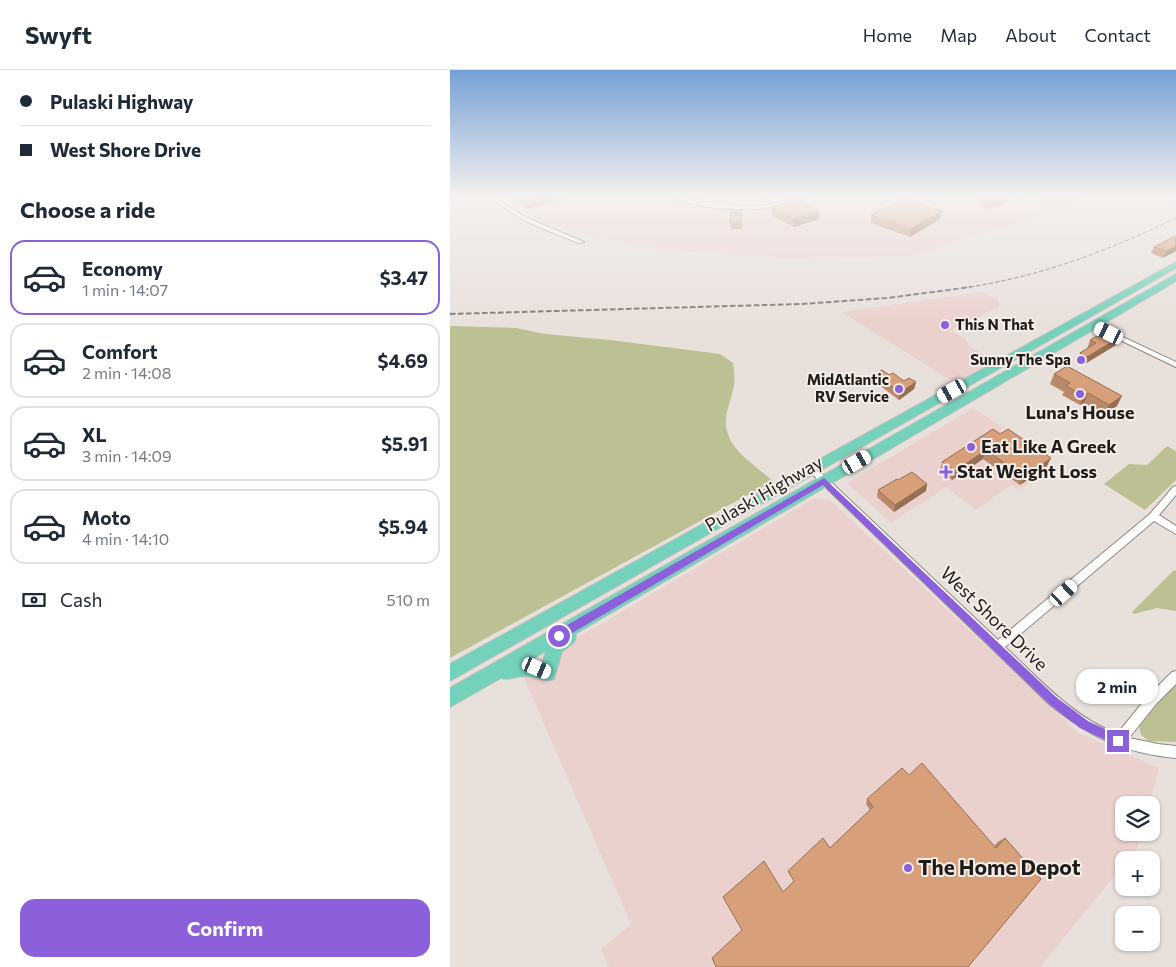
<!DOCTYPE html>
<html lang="en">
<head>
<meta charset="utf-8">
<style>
  :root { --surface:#fff; --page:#f6f6f7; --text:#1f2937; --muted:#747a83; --line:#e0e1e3; --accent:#8b60da }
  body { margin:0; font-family:Commissioner,sans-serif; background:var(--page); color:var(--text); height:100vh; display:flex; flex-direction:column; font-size:19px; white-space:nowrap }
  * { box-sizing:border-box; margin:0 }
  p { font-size:16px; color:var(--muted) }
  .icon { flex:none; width:28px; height:28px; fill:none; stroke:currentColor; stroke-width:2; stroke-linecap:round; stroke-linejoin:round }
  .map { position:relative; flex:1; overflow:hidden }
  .panel { display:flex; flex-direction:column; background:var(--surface); width:450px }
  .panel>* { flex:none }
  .guide { display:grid; align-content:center; height:110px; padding:0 20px; background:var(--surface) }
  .tools { position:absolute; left:665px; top:726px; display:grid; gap:10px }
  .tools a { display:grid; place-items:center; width:45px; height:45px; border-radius:10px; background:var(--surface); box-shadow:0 1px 4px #0004; font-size:25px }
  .end { position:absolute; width:22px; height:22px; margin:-11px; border:6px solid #8b60da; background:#fff; box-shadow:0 0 0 2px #fff }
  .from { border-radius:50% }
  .bubble { position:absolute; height:35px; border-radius:15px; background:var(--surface); box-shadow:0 1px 4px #0004; font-size:16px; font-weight:700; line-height:35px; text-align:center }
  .car { position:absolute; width:15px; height:30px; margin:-15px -8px; border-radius:6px; box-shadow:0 0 4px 1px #0007; background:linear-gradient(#fff 24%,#345 0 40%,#fff 0 76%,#345 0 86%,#fff 0) }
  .guide b { display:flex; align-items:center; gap:18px; height:48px; font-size:19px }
  .guide b+b { border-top:1px solid var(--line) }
  .guide i { width:12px; height:12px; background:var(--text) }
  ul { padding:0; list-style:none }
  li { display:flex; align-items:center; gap:15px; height:75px; margin:0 10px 8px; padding:0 10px; border:2px solid var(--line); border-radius:15px }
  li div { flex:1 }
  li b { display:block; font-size:19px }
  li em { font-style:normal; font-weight:700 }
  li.on { border-color:var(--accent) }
  li>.icon { width:45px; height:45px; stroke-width:1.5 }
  h2 { padding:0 20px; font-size:22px; line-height:60px }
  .pay { display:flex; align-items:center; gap:12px; height:55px; padding:0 20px; font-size:19px }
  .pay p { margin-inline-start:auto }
  .cta { display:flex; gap:10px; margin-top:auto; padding:10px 20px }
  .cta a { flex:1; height:58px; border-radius:15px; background:var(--accent); color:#fff; font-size:20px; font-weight:700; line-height:58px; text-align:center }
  header { display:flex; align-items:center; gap:30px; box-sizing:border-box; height:70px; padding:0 25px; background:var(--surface); border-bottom:1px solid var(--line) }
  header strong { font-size:24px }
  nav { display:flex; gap:28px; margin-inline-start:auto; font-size:18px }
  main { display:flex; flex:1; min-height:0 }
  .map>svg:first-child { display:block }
  .commercial { fill:#ebd1ce }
  .green { fill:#bdc093 }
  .forest { fill:#b5b879 }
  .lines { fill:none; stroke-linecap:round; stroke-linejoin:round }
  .stream { stroke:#6c85b9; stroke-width:1 }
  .minor-casing { stroke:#8e8783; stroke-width:2 }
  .trunk-casing { stroke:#c0bfbf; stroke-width:2 }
  .minor { fill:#fff; fill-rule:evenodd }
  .trunk { fill:#74d2bc; fill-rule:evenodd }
  .rail-far1 { stroke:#7f7976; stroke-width:1; stroke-dasharray:4.5 2; stroke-linecap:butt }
  .rail { stroke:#7f7976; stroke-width:2; stroke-dasharray:5.5 2.5; stroke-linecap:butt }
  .wall { fill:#b98969 }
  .shaded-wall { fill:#966f55 }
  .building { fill:#d79f7a; stroke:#966f55 }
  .route { fill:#8b60da }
  .poi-dot { fill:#8b60da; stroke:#f5ede8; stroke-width:2 }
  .labels { text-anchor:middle; stroke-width:4; stroke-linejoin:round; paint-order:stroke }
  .far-poi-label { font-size:15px; font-weight:bold; fill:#1f1c1a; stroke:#f5ede8; text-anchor:end }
  .poi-label { font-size:18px; font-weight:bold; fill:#1f1c1a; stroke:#f5ede8; text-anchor:start }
  .street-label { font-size:18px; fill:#1f1c1a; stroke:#f5ede8 }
  .near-poi-label { font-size:21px; font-weight:bold; fill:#1f1c1a; stroke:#f5ede8; text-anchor:start }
</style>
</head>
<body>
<header>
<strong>Swyft</strong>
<nav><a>Home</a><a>Map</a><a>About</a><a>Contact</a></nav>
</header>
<main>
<section class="panel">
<div class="guide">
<b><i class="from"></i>Pulaski Highway</b>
<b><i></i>West Shore Drive</b>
</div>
<h2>Choose a ride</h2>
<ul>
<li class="on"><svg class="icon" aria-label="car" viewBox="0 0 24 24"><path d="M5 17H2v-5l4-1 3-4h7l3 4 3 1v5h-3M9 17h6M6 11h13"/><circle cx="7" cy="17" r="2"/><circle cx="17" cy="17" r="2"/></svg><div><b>Economy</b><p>1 min · 14:07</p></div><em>$3.47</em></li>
<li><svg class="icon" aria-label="car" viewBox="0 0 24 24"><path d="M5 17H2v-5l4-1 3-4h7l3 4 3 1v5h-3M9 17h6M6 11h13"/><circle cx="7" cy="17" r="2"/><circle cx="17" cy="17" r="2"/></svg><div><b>Comfort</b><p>2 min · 14:08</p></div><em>$4.69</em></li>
<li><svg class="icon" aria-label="car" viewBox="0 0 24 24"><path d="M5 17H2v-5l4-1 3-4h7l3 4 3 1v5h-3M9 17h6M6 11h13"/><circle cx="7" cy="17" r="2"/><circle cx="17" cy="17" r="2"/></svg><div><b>XL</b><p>3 min · 14:09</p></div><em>$5.91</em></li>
<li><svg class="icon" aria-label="car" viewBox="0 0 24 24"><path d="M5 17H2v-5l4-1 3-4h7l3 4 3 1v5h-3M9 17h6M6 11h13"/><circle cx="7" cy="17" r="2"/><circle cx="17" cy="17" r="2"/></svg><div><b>Moto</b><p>4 min · 14:10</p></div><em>$5.94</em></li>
</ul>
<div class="pay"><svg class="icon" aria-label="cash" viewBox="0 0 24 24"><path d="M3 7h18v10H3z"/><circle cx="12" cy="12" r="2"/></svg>Cash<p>510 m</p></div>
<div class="cta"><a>Confirm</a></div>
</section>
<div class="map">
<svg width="726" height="897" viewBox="0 0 726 897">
  <rect width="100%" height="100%" fill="#e8e0db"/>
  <g class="commercial">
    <polygon points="58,128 589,128 604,141 461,186 332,189 309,184 219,181 149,168 89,151"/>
    <polygon points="533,222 549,231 549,237 499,261 515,268 519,276 545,291 505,313 392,242"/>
    <polygon points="523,338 554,358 550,361 602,396 570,420 561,415 526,440 496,417 441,453 397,413"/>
    <polygon points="365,428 380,430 629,663 709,698 699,735 674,735 674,762 691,763 687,778 677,790 674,790 674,794 590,897 159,897 151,879 181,854 71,601"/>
  </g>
  <g class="green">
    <path d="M0,256l66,2 29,6 65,6 110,14 13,9c3,22 1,24 -5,45 -11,35 22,53 45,73l-323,177z"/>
    <polygon points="717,376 726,381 726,410 695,440 654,414 679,394 697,395"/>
    <polygon points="724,500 726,501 726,541 707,538 684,544 682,542"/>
    <polygon points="726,612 726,672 699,671 691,665 689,655"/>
  </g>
  <polygon class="forest" points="589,128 639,128 620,134 599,137"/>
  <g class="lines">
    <polyline class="stream" points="706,128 713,133 726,135"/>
    <defs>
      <g id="minor">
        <path d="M43,128h5l8,7 21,13 57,24 -5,1c-30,-12 -62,-22 -86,-45z"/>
        <path d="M224,128l64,8 30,-1 26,-7h7c-33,16 -93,14 -127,0z"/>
        <polygon points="643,253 726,292 726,297 641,256 640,255"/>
        <path d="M362,396l3,1 183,173 152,-126 23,-27 3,-1v9l-17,20 17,11v8l-22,-13 -149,126c34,32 68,70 112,87l31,-38 24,-24 4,-1v13l-20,20 -27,34 29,6 18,2v12c-53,-5 -86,-21 -127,-54l-240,-233 -1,-2z"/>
      </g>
      <g id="trunk">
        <polygon points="726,192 726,198 0,611 0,594"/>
        <path d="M726,204v7l-601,353 1,3 -2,5 -12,10 -8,27c-9,4 -18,-3 -29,-3 -9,0 -16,5 -24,2l-51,29v-19zM96,581l-4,12 -11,-3z"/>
      </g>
    </defs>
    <use href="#minor" class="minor-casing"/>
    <use href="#trunk" class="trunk-casing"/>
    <use href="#minor" class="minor"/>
    <use href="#trunk" class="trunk"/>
    <path class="rail-far1" d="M513,218c76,-11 145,-37 213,-70"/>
    <polyline class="rail" points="0,244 351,234 437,228 521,217"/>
  </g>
  <g class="wall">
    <polygon points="66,128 112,128 78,139 67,132"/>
    <polygon points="557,128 555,134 538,139 528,135 530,129"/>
    <polygon points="321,137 369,141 369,149 344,157 322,145"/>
    <polygon points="492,141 490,149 460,167 421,153 421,145"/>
    <polygon points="291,142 292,159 281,159 280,153"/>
    <polygon points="726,166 713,188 701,183 704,177"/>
    <polygon points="640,270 666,275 633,295 626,291 630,283 637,279"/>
    <polygon points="425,304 439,305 454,311 466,312 464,319 449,330 424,311"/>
    <polygon points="604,304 667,336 654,344 634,333 630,335 612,325 614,322 600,314"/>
    <polygon points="543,359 597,396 570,415 533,389 502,410 490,401 492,392"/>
    <polygon points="448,410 477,414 476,421 444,442 427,427 428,420"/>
    <polygon points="459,705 544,776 549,771 555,768 591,809 333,822 344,811 338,801 380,778 420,740 416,734 417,729"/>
  </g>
  <g class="shaded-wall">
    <polygon points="90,128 112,128 78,139 76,132"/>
    <polygon points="557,128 555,134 538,139 540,133"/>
    <polygon points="369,141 369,149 344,157 343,149"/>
    <polygon points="492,141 490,149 460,167 461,159"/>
    <polygon points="726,176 726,181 713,188 717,181"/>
    <polygon points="670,267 666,275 633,295 637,287"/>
    <polygon points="466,312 464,319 449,330 450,323"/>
    <polygon points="638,323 634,333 630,335 634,326"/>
    <polygon points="672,326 667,336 654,344 659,335"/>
    <polygon points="536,380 533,389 502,410 505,401"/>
    <polygon points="601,388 597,396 570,415 574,407"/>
    <polygon points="477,414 476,421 444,442 445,435"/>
  </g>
  <g class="building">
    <polygon points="69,128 90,128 76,132"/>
    <polygon points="531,128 557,128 540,133 530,129"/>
    <polygon points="348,129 369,141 343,149 321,137"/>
    <polygon points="453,129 492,141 461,159 421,145"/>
    <polygon points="281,142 291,142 291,153 280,153"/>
    <polygon points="725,166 726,176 717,181 704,177"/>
    <polygon points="657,260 670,267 637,287 630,283 646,273 640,270"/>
    <polygon points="617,296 672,326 659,335 638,323 634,326 616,316 620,313 604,304"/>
    <polygon points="432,300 439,305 443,303 454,311 459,308 466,312 450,323 425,304"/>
    <polygon points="543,359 550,364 558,359 601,388 574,407 536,380 505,401 492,392"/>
    <polygon points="462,402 477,414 445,435 428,420 447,409 448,410"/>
    <polygon points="472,693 546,778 555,768 591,809 518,897 266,897 262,888 292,860 273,827 314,791 333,822 344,811 338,801 373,768 380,778 423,737 417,729 452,698 459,705"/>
  </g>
  <linearGradient id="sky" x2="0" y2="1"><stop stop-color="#76a1d5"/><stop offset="0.5" stop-color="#f5f1ef"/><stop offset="1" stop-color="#f5f1ef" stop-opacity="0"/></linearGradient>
  <rect width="726" height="254" fill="url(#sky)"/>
  <polygon class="route" points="374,408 606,627 638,651 672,667 674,671 672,675 668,676 630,658 599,634 373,415 112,569 105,569 105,562"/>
  <g class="poi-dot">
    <circle cx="495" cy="255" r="5"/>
    <circle cx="631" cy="290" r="5"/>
    <circle cx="449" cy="319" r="5"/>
    <circle cx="630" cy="324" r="5"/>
    <circle cx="521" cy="377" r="5"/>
    <path d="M493.5 394.5h5v5h5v5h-5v5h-5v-5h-5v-5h5z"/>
    <circle cx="458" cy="798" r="5"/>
  </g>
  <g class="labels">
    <g class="far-poi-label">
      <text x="505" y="260" text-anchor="start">This N That</text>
      <text x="621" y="295">Sunny The Spa</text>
      <text x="439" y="315">MidAtlantic<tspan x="439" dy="17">RV Service</tspan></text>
    </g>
    <g class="poi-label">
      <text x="630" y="349" text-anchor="middle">Luna's House</text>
      <text x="531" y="383">Eat Like A Greek</text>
      <text x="507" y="408">Stat Weight Loss</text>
    </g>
    <g class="street-label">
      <text transform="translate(314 424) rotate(-30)" y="6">Pulaski Highway</text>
      <text transform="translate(544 549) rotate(44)" y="6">West Shore Drive</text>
    </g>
    <g class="near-poi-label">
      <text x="468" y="805">The Home Depot</text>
    </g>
  </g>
</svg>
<div class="tools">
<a><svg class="icon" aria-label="layers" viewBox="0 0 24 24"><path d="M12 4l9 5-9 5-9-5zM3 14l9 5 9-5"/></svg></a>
<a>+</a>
<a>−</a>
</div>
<i class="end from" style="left:109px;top:566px"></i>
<i class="end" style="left:668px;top:671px"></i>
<div class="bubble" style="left:626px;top:599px;width:82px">2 min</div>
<i class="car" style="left:659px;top:263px;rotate:296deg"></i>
<i class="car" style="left:502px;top:321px;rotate:241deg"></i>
<i class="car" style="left:407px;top:392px;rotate:60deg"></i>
<i class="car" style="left:614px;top:523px;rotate:48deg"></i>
<i class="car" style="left:87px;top:598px;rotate:113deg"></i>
</div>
</main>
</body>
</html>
